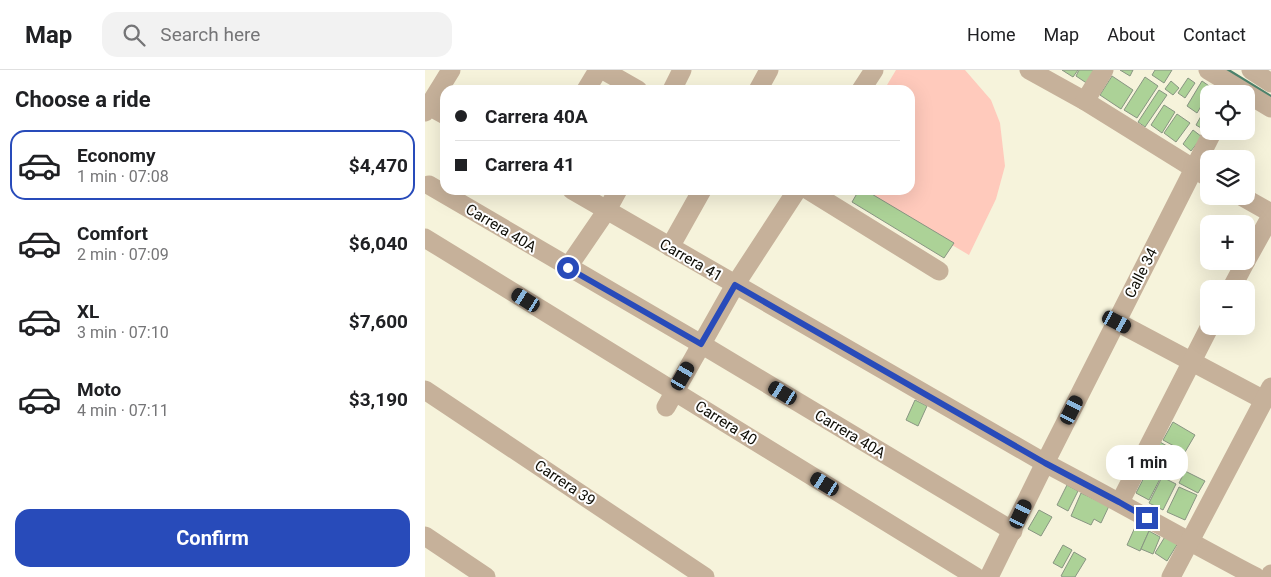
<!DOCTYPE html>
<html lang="en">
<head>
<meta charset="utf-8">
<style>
  :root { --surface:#fff; --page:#f2f2f2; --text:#202124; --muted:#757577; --line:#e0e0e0; --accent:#284bba }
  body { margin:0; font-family:Roboto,sans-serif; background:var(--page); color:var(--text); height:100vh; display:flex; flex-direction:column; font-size:19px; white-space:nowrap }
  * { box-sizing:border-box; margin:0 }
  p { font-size:16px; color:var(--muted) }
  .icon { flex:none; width:28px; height:28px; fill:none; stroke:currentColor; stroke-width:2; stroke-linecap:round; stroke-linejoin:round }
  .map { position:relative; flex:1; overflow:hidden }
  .sheet { display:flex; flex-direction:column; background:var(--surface); width:425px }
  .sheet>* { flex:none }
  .hud { position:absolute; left:15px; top:15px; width:475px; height:110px; border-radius:15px; box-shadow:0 5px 20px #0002; display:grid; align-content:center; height:110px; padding:0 15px; background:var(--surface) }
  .buttons { position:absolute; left:775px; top:15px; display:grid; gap:10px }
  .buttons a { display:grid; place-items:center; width:55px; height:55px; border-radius:10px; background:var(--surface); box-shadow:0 5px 20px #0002; font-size:25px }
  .end { position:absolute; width:22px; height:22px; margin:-11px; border:6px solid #284bba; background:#fff; box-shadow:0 0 0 2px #fff }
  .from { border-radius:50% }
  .bubble { position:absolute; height:35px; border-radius:15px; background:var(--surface); box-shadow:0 5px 20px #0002; font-size:16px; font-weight:700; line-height:35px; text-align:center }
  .car { position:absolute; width:15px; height:30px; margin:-15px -8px; border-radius:6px; box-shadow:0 0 4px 1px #0007; background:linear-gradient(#222 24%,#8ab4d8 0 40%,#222 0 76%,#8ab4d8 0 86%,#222 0) }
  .hud b { display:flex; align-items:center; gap:18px; height:48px; font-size:19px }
  .hud b+b { border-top:1px solid var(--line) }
  .hud i { width:12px; height:12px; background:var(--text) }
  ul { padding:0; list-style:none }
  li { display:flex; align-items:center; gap:15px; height:70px; margin:0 10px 8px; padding:0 5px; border:2px solid transparent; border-radius:15px }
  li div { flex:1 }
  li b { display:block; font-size:19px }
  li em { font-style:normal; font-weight:700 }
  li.current { border-color:var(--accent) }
  li>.icon { width:45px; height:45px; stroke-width:1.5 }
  h2 { padding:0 15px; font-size:22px; line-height:60px }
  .button { display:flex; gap:10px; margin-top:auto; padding:10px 15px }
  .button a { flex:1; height:58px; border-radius:15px; background:var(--accent); color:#fff; font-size:20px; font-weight:700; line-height:58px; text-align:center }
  header { display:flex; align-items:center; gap:30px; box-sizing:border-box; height:70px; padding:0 25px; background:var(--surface); border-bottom:1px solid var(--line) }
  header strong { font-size:24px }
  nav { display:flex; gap:28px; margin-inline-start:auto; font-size:18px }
  .search { width:350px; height:45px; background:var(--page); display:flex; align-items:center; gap:12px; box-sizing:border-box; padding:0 18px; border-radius:15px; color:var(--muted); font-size:19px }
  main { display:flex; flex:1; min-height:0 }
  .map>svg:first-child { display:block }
  .green { fill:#ffcabc }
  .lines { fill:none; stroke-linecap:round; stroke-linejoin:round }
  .stream { stroke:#4d836c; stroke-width:4 }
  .building { fill:#acd297; stroke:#889582 }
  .minor { stroke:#c6b19a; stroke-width:19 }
  .route { stroke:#284bba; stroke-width:6 }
  .labels { text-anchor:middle; stroke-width:4; stroke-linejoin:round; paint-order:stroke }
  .street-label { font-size:15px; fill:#0f0e07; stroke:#fff }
</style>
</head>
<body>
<header>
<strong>Map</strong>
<div class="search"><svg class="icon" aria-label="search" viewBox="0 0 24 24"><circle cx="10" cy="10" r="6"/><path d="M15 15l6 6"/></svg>Search here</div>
<nav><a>Home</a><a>Map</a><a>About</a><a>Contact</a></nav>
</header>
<main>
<section class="sheet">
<h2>Choose a ride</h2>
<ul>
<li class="current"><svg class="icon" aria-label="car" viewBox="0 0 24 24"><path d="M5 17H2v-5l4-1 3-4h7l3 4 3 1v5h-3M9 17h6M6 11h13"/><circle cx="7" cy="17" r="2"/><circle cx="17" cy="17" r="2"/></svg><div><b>Economy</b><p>1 min · 07:08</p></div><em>$4,470</em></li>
<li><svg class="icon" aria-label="car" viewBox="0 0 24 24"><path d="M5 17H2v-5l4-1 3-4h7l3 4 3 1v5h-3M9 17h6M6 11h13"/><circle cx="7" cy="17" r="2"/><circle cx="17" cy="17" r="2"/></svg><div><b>Comfort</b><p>2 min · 07:09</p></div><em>$6,040</em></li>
<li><svg class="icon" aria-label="car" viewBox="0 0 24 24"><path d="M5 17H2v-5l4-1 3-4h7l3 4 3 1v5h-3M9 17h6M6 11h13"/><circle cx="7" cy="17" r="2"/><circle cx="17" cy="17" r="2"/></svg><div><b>XL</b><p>3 min · 07:10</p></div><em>$7,600</em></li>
<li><svg class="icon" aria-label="car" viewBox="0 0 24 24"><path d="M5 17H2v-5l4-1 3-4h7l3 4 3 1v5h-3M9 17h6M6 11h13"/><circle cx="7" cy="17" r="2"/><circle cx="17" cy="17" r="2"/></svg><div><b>Moto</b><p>4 min · 07:11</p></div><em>$3,190</em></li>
</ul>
<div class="button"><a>Confirm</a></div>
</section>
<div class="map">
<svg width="846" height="507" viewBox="0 0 846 507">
  <rect width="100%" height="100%" fill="#f6f3db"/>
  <polygon class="green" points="471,0 540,0 566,30 575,53 580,96 571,129 544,185 434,120 485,120 485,20 459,20"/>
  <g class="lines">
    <polyline class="stream" points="802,0 846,27"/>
  </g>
  <g class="building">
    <polygon points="637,0 653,0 648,7"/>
    <polygon points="654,0 672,0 663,14 651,6"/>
    <polygon points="695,0 708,0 705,6"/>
    <polygon points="730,0 747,0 739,13 727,5"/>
    <polygon points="687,6 708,20 696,39 675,25"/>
    <polygon points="720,7 733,16 712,48 699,40"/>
    <polygon points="763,8 770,13 760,28 753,23"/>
    <polygon points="746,11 754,18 748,25 740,19"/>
    <polygon points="777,11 787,18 772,43 762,36"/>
    <polygon points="734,20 742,25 720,57 713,52"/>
    <polygon points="784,32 784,56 781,61 771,55"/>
    <polygon points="739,35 750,42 737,63 726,55"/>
    <polygon points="752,44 765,53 751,72 739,63"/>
    <polygon points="768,60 777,67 766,81 758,74"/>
    <polygon points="434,120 440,120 529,173 519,188 427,132"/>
    <polygon points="490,330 502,336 493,356 481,350"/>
    <polygon points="748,352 770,365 760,382 738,370"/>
    <polygon points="735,372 756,384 750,394 729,382"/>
    <polygon points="724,398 737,405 724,430 711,423"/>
    <polygon points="760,401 780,411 773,423 754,413"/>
    <polygon points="737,407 751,414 738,440 724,433"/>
    <polygon points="642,415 653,421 643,441 632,435"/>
    <polygon points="754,417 772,425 760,450 742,442"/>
    <polygon points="656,423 684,436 676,453 669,449 666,455 646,446"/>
    <polygon points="614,440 627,447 616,466 603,459"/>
    <polygon points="711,455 724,461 715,481 702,475"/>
    <polygon points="724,461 735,467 728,484 716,479"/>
    <polygon points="741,465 753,473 742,491 730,483"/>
    <polygon points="638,475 647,480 637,498 628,493"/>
    <polygon points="649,482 661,489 650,507 638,507 636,506"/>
  </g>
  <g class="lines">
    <g class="minor">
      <polyline points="178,0 213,20"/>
      <polyline points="604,0 660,31 784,108"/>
      <polyline points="783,0 846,38"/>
      <polyline points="826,0 846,13"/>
      <polyline points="161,20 173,0"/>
      <polyline points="247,20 257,0"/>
      <polyline points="333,20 344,0"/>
      <polyline points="436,20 449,0"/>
      <polyline points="660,31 679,0"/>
      <polyline points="4,36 20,45"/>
      <polyline points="0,42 26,0"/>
      <polyline points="4,115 276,274 588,461"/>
      <path d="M147,120l473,273c71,37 140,77 211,114"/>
      <polyline points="383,120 514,201"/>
      <polyline points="816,126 846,143"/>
      <polyline points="0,168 551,507"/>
      <polyline points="245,177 277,120"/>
      <polyline points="821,191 846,146"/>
      <polyline points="143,197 182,140 193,120"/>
      <polyline points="806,219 821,191"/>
      <polyline points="692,252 839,330"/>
      <polyline points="0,320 280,507"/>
      <polyline points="241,337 310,215 372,120"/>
      <polyline points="695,432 785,256"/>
      <polyline points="0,466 61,507"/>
      <polyline points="564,507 620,393 788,61"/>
      <polyline points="746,507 846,317"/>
      <polyline points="845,507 846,504"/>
    </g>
  </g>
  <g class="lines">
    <polyline class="route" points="143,198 276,274 310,215 620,393 694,432 722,448"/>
  </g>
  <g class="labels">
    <g class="street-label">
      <text transform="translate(76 158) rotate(31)" y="5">Carrera 40A</text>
      <text transform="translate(266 190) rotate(30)" y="5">Carrera 41</text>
      <text transform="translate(716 203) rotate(-63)" y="5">Calle 34</text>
      <text transform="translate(301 353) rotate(32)" y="5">Carrera 40</text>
      <text transform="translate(425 364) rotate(31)" y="5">Carrera 40A</text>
      <text transform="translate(140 413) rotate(34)" y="5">Carrera 39</text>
    </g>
  </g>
</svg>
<div class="buttons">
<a><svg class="icon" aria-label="locate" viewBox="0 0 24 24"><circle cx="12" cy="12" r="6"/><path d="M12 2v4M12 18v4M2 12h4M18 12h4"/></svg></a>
<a><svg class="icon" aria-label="layers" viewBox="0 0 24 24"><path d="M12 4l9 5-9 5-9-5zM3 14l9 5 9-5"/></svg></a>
<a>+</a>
<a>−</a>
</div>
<i class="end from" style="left:143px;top:198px"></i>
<i class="end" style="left:722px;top:448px"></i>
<div class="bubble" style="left:681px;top:375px;width:82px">1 min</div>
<i class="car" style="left:101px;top:230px;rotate:302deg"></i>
<i class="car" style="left:692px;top:252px;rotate:118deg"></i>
<i class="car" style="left:258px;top:306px;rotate:30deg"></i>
<i class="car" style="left:358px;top:323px;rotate:301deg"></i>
<i class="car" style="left:647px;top:340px;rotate:27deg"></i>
<i class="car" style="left:400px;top:414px;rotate:301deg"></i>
<i class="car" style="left:596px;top:444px;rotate:25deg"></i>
<div class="hud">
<b><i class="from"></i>Carrera 40A</b>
<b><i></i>Carrera 41</b>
</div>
</div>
</main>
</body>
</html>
